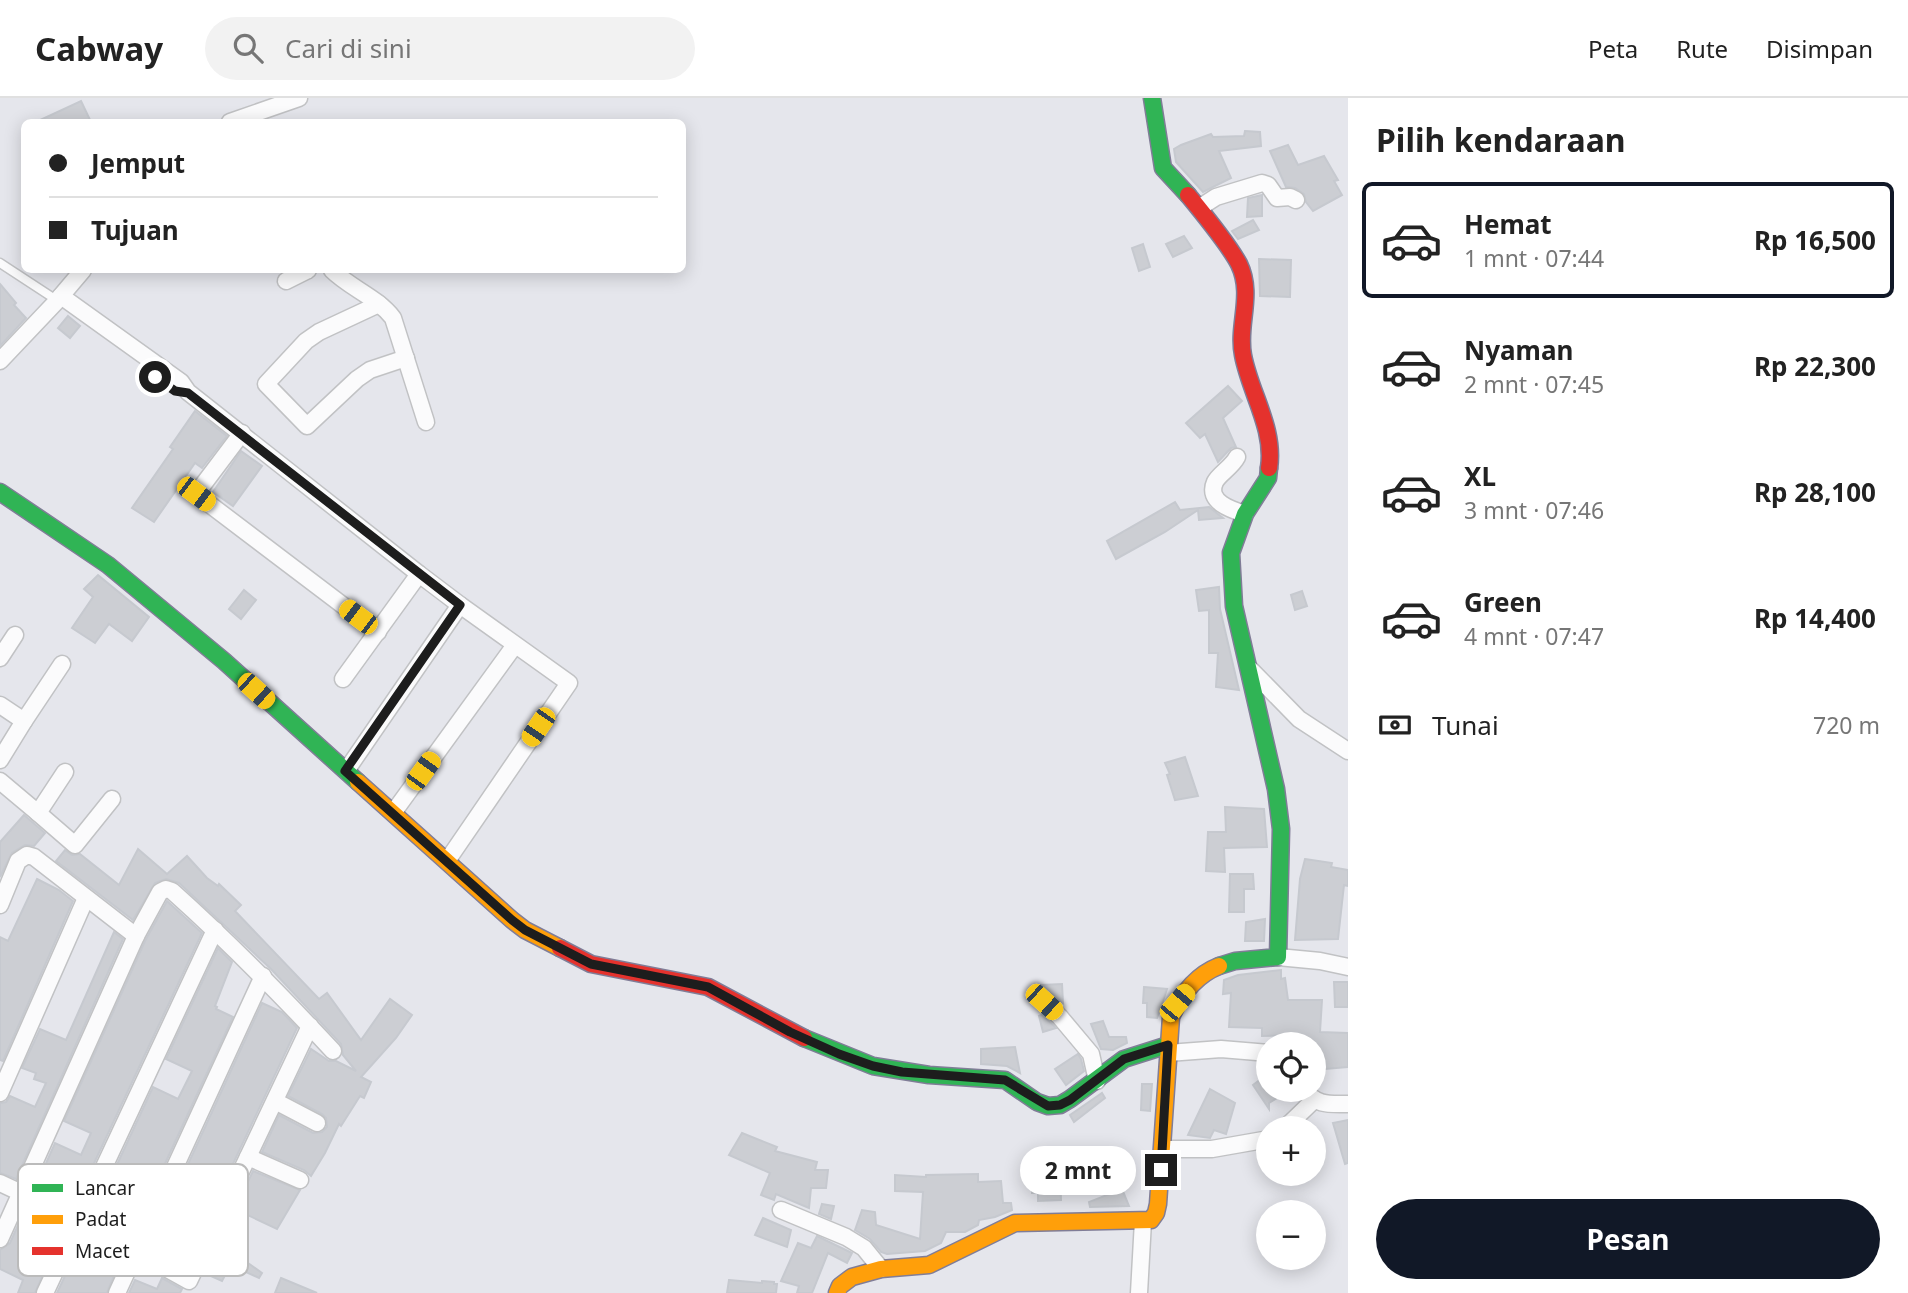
<!DOCTYPE html>
<html lang="id">
<head>
<meta charset="utf-8">
<style>
  :root { --surface:#fff; --page:#f2f2f2; --text:#222; --muted:#767676; --line:#e0e0e0; --accent:#111827 }
  body { margin:0; font-family:"Noto Sans",sans-serif; background:var(--page); color:var(--text); height:100vh; display:flex; flex-direction:column; font-size:26px; white-space:nowrap }
  * { box-sizing:border-box; margin:0 }
  p { font-size:23px; color:var(--muted) }
  .icon { flex:none; width:38px; height:38px; fill:none; stroke:currentColor; stroke-width:2; stroke-linecap:round; stroke-linejoin:round }
  .map { position:relative; flex:1; overflow:hidden }
  .drawer { display:flex; flex-direction:column; background:var(--surface); width:560px }
  .drawer>* { flex:none }
  .guide { position:absolute; left:21px; top:21px; width:665px; height:154px; border-radius:10px; box-shadow:0 4px 18px #0003; display:grid; align-content:center; height:154px; padding:0 28px; background:var(--surface) }
  .fabs { position:absolute; left:1256px; top:934px; display:grid; gap:14px }
  .fabs a { display:grid; place-items:center; width:70px; height:70px; border-radius:50%; background:var(--surface); box-shadow:0 4px 18px #0003; font-size:35px }
  .end { position:absolute; width:32px; height:32px; margin:-16px; border:9px solid #1d1d1d; background:#fff; box-shadow:0 0 0 4px #fff }
  .from { border-radius:50% }
  .bubble { position:absolute; height:49px; border-radius:24px; background:var(--surface); box-shadow:0 4px 18px #0003; font-size:23px; font-weight:700; line-height:49px; text-align:center }
  .car { position:absolute; width:21px; height:42px; margin:-21px -10px; border-radius:9px; box-shadow:0 0 5px 2px #0007; background:linear-gradient(#f5c518 24%,#345 0 40%,#f5c518 0 76%,#345 0 86%,#f5c518 0) }
  .guide b { display:flex; align-items:center; gap:24px; height:66px; font-size:26px }
  .guide b+b { border-top:2px solid var(--line) }
  .guide i { width:18px; height:18px; background:var(--text) }
  ul { padding:0; list-style:none }
  li { display:flex; align-items:center; gap:21px; height:116px; margin:0 14px 10px; padding:0 14px; border:4px solid transparent; border-radius:10px }
  li div { flex:1 }
  li b { display:block; font-size:26px }
  li em { font-style:normal; font-weight:700 }
  li.on { border-color:var(--accent) }
  li>.icon { width:63px; height:63px; stroke-width:1.5 }
  h2 { padding:0 28px; font-size:32px; line-height:84px }
  .pay { display:flex; align-items:center; gap:18px; height:77px; padding:0 28px; font-size:26px }
  .pay p { margin-inline-start:auto }
  .cta { display:flex; gap:14px; margin-top:auto; padding:14px 28px }
  .cta a { flex:1; height:80px; border-radius:42px; background:var(--accent); color:#fff; font-size:28px; font-weight:700; line-height:80px; text-align:center }
  header { display:flex; align-items:center; gap:42px; box-sizing:border-box; height:98px; padding:0 35px; background:var(--surface); border-bottom:2px solid var(--line) }
  header strong { font-size:33px }
  nav { display:flex; gap:38px; margin-inline-start:auto; font-size:24px }
  .search { width:490px; height:63px; background:var(--page); display:flex; align-items:center; gap:18px; box-sizing:border-box; padding:0 24px; border-radius:38px; color:var(--muted); font-size:26px }
  main { display:flex; flex:1; min-height:0 }
  .map>svg:first-child { display:block }
  .building { fill:#ccced3; stroke:#c6c9cf; stroke-width:2 }
  .lines { fill:none; stroke-linecap:round; stroke-linejoin:round }
  .lane-casing { stroke:#c1c2c4; stroke-width:11 }
  .street-casing { stroke:#c1c2c4; stroke-width:19 }
  .fast-casing { stroke:#807d97; stroke-width:19 }
  .slow-casing { stroke:#807d97; stroke-width:19 }
  .jam-casing { stroke:#807d97; stroke-width:19 }
  .lane { stroke:#fbfbfc; stroke-width:8 }
  .street { stroke:#fbfbfc; stroke-width:16 }
  .fast { stroke:#30b455; stroke-width:16 }
  .slow { stroke:#ff9f0a; stroke-width:16 }
  .jam { stroke:#e5322d; stroke-width:16 }
  .route { stroke:#1d1d1d; stroke-width:9 }
  .key { fill:#fff; stroke:#bbb; stroke-width:2 }
  .key-label { font-size:19px; fill:#1d1d1d }
</style>
</head>
<body>
<header>
<strong>Cabway</strong>
<div class="search"><svg class="icon" aria-label="search" viewBox="0 0 24 24"><circle cx="10" cy="10" r="6"/><path d="M15 15l6 6"/></svg>Cari di sini</div>
<nav><a>Peta</a><a>Rute</a><a>Disimpan</a></nav>
</header>
<main>
<div class="map">
<svg width="1348" height="1195" viewBox="0 0 1348 1195">
  <rect width="100%" height="100%" fill="#e5e6ec"/>
  <g class="building">
    <polygon points="81,3 91,24 36,24"/>
    <polygon points="1245,33 1260,34 1261,48 1219,53 1231,80 1203,94 1176,64 1174,51 1181,47 1211,36 1213,39 1244,38"/>
    <polygon points="1288,47 1298,67 1324,58 1338,82 1334,83 1342,97 1313,113 1306,104 1304,96 1295,90 1286,89 1270,53"/>
    <polygon points="1262,97 1262,118 1247,119 1248,100"/>
    <polygon points="1253,122 1259,132 1238,141 1232,133"/>
    <polygon points="1184,138 1192,150 1173,159 1166,146"/>
    <polygon points="1143,146 1150,169 1139,173 1132,150"/>
    <polygon points="1259,161 1291,162 1290,199 1260,198"/>
    <polygon points="0,186 16,205 14,207 26,220 0,248"/>
    <polygon points="68,218 80,228 70,240 58,230"/>
    <polygon points="1228,288 1242,303 1223,320 1236,349 1231,350 1218,364 1205,336 1200,340 1186,325"/>
    <polygon points="195,313 227,338 202,370 195,365 154,424 132,410 173,351 170,349"/>
    <polygon points="241,353 262,368 233,408 213,394"/>
    <polygon points="1175,404 1180,412 1209,409 1223,420 1199,422 1198,412 1165,434 1116,461 1107,443"/>
    <polygon points="98,477 149,519 132,543 109,526 95,545 72,530 93,499 84,491"/>
    <polygon points="1219,489 1220,511 1239,592 1216,589 1218,555 1209,555 1209,512 1199,513 1196,492"/>
    <polygon points="244,492 256,502 241,521 229,511"/>
    <polygon points="1302,493 1307,508 1295,512 1291,497"/>
    <polygon points="1185,659 1198,698 1175,702 1167,677 1170,676 1165,665"/>
    <polygon points="1225,709 1264,711 1267,749 1224,750 1225,774 1206,773 1208,734 1226,734"/>
    <polygon points="24,717 45,735 34,748 25,747 12,755 0,779 0,744"/>
    <polygon points="138,751 167,776 187,758 207,780 218,788 219,786 241,807 235,813 319,901 327,895 361,942 390,901 412,917 396,940 361,979 371,984 364,1000 360,998 341,1028 339,1026 325,1055 311,1078 304,1072 262,1054 279,1017 313,1035 322,1034 327,1029 326,1020 322,1016 288,998 311,951 329,963 336,963 356,973 343,957 341,946 271,871 179,785 166,781 155,785 133,822 56,763 65,752 72,757 80,756 119,787"/>
    <polygon points="1305,761 1332,765 1331,769 1348,772 1348,788 1344,787 1338,841 1295,842 1300,781"/>
    <polygon points="1230,776 1253,776 1254,791 1244,791 1244,814 1229,814"/>
    <polygon points="37,781 59,792 73,803 3,963 0,962 0,839 8,843"/>
    <polygon points="167,803 202,835 74,1108 35,1090 55,1045 81,1057 91,1035 64,1023 145,843"/>
    <polygon points="1265,821 1264,843 1245,843 1246,824"/>
    <polygon points="114,834 123,841 16,1081 0,1075 0,1005 6,1004 10,998 35,1009 46,985 34,981 36,975 22,970 40,931 66,942"/>
    <polygon points="218,850 232,864 215,908 217,909 216,911 233,919 131,1139 93,1118 153,989 178,1001 192,973 166,961"/>
    <polygon points="1281,872 1281,881 1285,880 1288,902 1322,902 1320,934 1348,935 1348,969 1314,972 1314,947 1290,947 1290,937 1262,938 1262,930 1229,929 1231,895 1223,896 1224,882 1238,877"/>
    <polygon points="1334,884 1348,884 1348,909 1335,909"/>
    <polygon points="1062,886 1063,905 1051,896 1042,894 1041,887"/>
    <polygon points="1144,889 1167,891 1157,920 1147,919 1147,905 1143,905"/>
    <polygon points="262,905 282,914 297,930 223,1087 206,1079 192,1107 209,1116 184,1168 150,1149"/>
    <polygon points="1042,917 1052,926 1056,930 1043,934 1039,918"/>
    <polygon points="1103,923 1109,939 1126,939 1127,945 1113,952 1101,951 1091,926"/>
    <polygon points="1015,949 1020,975 1007,968 981,966 981,951"/>
    <polygon points="1078,956 1081,961 1084,973 1066,987 1055,971"/>
    <polygon points="1269,975 1269,992 1290,992 1269,1005 1269,1011 1253,987"/>
    <polygon points="1142,986 1152,986 1150,1013 1141,1012"/>
    <polygon points="1210,991 1235,1005 1226,1036 1214,1032 1210,1040 1188,1037"/>
    <polygon points="1102,995 1105,1000 1074,1024 1070,1017"/>
    <polygon points="1348,1022 1348,1065 1345,1066 1333,1025"/>
    <polygon points="742,1035 777,1049 775,1053 817,1064 815,1072 828,1072 826,1090 811,1090 809,1110 776,1096 774,1102 761,1097 770,1075 729,1057"/>
    <polygon points="253,1073 300,1092 277,1131 235,1111"/>
    <polygon points="1060,1074 1061,1102 1038,1103 1038,1095 1032,1095 1032,1081 1042,1080 1041,1075"/>
    <polygon points="978,1076 978,1084 1001,1083 1003,1105 1011,1105 1012,1112 995,1119 979,1122 978,1127 965,1134 946,1134 941,1145 925,1153 887,1156 881,1154 870,1141 855,1132 862,1112 875,1114 876,1127 920,1141 923,1094 895,1093 895,1077 926,1079 926,1077"/>
    <polygon points="1122,1091 1129,1108 1090,1109 1089,1104"/>
    <polygon points="822,1106 834,1108 831,1121 819,1116"/>
    <polygon points="26,1109 65,1127 35,1195 18,1195 23,1182 0,1171 0,1152 10,1145"/>
    <polygon points="763,1120 791,1132 787,1149 755,1137"/>
    <polygon points="84,1137 122,1158 107,1195 57,1195"/>
    <polygon points="817,1138 852,1155 847,1165 828,1155 812,1195 797,1195 799,1188 781,1183 798,1145 811,1150"/>
    <polygon points="231,1153 262,1175 259,1180 224,1164"/>
    <polygon points="212,1158 230,1168 222,1183 204,1175"/>
    <polygon points="162,1180 182,1191 180,1195 129,1195 135,1182 157,1191"/>
    <polygon points="281,1180 317,1195 275,1195"/>
    <polygon points="729,1182 762,1185 762,1183 774,1184 774,1186 777,1186 776,1195 727,1195"/>
  </g>
  <g class="lines">
    <defs>
      <polyline id="lane" points="0,165 58,203"/>
      <g id="street">
        <polyline points="230,24 299,0"/>
        <polyline points="1199,110 1216,99 1262,85 1268,87 1277,100 1290,99 1296,102"/>
        <path d="M332,172c18,18 45,27 61,48l33,104"/>
        <polyline points="286,183 308,172"/>
        <polyline points="61,198 181,284 188,294 419,476"/>
        <polyline points="379,206 319,234 306,243 266,286 307,328 357,281 370,272 406,260"/>
        <polyline points="0,263 55,205 83,172"/>
        <polyline points="242,335 196,396 378,534"/>
        <path d="M1237,359c-5,10 -18,17 -22,25 -9,20 17,28 30,32"/>
        <polyline points="0,560 15,537"/>
        <polyline points="1249,570 1299,621 1348,653"/>
        <polyline points="343,581 419,476 460,507"/>
        <polyline points="0,607 24,623 62,566"/>
        <polyline points="0,662 24,623"/>
        <polyline points="346,673 460,507 569,585 447,763"/>
        <polyline points="0,683 38,715 65,674"/>
        <polyline points="38,715 75,747 112,701"/>
        <polyline points="393,715 515,547"/>
        <polyline points="0,807 18,763 27,757 34,759 136,838"/>
        <polyline points="1278,859 1320,863 1348,869"/>
        <polyline points="1044,904 1060,919 1091,956 1097,983"/>
        <polyline points="1168,955 1221,951 1269,955"/>
        <path d="M1304,992c14,16 24,14 44,14"/>
        <polyline points="0,995 86,800"/>
        <polyline points="275,1003 317,1025"/>
        <polyline points="1284,1031 1313,1003"/>
        <polyline points="1163,1051 1212,1051 1269,1041"/>
        <polyline points="248,1059 300,1082"/>
        <polyline points="0,1085 79,1122 189,1183 310,928"/>
        <polyline points="781,1112 846,1139 864,1150 881,1171"/>
        <path d="M0,1141l136,-303 24,-44 6,-3 6,2c57,51 109,104 161,160"/>
        <polyline points="45,1195 215,832"/>
        <polyline points="117,1195 263,878"/>
        <polyline points="1139,1195 1143,1123"/>
      </g>
      <g id="fast">
        <polyline points="1152,0 1163,70 1188,97"/>
        <polyline points="0,394 108,467 224,563 358,684"/>
        <polyline points="1219,868 1235,863 1278,859 1281,731 1276,691 1234,508 1231,455 1245,416 1268,380 1269,370"/>
        <polyline points="804,940 873,968 929,977 1005,982 1037,1004 1048,1008 1060,1007 1070,1001 1124,961 1168,947"/>
      </g>
      <g id="slow">
        <polyline points="358,684 512,822 525,832 560,850"/>
        <path d="M837,1195l3,-7 12,-9 29,-8 48,-4 86,-42 136,-3 5,-7 2,-9 13,-187c10,-22 25,-42 48,-51"/>
      </g>
      <g id="jam">
        <path d="M1188,97c14,17 41,50 51,69 15,31 -2,61 4,91 7,38 32,73 26,113"/>
        <polyline points="560,850 591,866 708,889 804,940"/>
      </g>
    </defs>
    <use href="#lane" class="lane-casing"/>
    <use href="#street" class="street-casing"/>
    <use href="#fast" class="fast-casing"/>
    <use href="#slow" class="slow-casing"/>
    <use href="#jam" class="jam-casing"/>
    <use href="#lane" class="lane"/>
    <use href="#street" class="street"/>
    <use href="#fast" class="fast"/>
    <use href="#slow" class="slow"/>
    <use href="#jam" class="jam"/>
  </g>
  <g class="lines">
    <polyline class="route" points="155,279 175,293 188,295 460,507 345,673 512,822 525,832 591,866 708,889 790,934 839,956 873,968 902,974 1005,982 1048,1008 1060,1007 1070,1002 1124,961 1168,947 1161,1072"/>
  </g>
  <rect x="18" y="1066" width="230" height="112" rx="10" class="key"/>
  <rect x="32" y="1086" width="31" height="8" fill="#30b455"/>
  <rect x="32" y="1117" width="31" height="9" fill="#ff9f0a"/>
  <rect x="32" y="1149" width="31" height="8" fill="#e5322d"/>
  <g class="key-label">
    <text x="75" y="1097">Lancar</text>
    <text x="75" y="1128">Padat</text>
    <text x="75" y="1160">Macet</text>
  </g>
</svg>
<div class="fabs">
<a><svg class="icon" aria-label="locate" viewBox="0 0 24 24"><circle cx="12" cy="12" r="6"/><path d="M12 2v4M12 18v4M2 12h4M18 12h4"/></svg></a>
<a>+</a>
<a>−</a>
</div>
<i class="end from" style="left:155px;top:279px"></i>
<i class="end" style="left:1161px;top:1072px"></i>
<div class="bubble" style="left:1020px;top:1048px;width:116px">2 mnt</div>
<i class="car" style="left:196px;top:396px;rotate:127deg"></i>
<i class="car" style="left:358px;top:519px;rotate:307deg"></i>
<i class="car" style="left:256px;top:593px;rotate:132deg"></i>
<i class="car" style="left:538px;top:629px;rotate:214deg"></i>
<i class="car" style="left:423px;top:673px;rotate:36deg"></i>
<i class="car" style="left:1044px;top:904px;rotate:132deg"></i>
<i class="car" style="left:1177px;top:905px;rotate:40deg"></i>
<div class="guide">
<b><i class="from"></i>Jemput</b>
<b><i></i>Tujuan</b>
</div>
</div>
<section class="drawer">
<h2>Pilih kendaraan</h2>
<ul>
<li class="on"><svg class="icon" aria-label="car" viewBox="0 0 24 24"><path d="M5 17H2v-5l4-1 3-4h7l3 4 3 1v5h-3M9 17h6M6 11h13"/><circle cx="7" cy="17" r="2"/><circle cx="17" cy="17" r="2"/></svg><div><b>Hemat</b><p>1 mnt · 07:44</p></div><em>Rp 16,500</em></li>
<li><svg class="icon" aria-label="car" viewBox="0 0 24 24"><path d="M5 17H2v-5l4-1 3-4h7l3 4 3 1v5h-3M9 17h6M6 11h13"/><circle cx="7" cy="17" r="2"/><circle cx="17" cy="17" r="2"/></svg><div><b>Nyaman</b><p>2 mnt · 07:45</p></div><em>Rp 22,300</em></li>
<li><svg class="icon" aria-label="car" viewBox="0 0 24 24"><path d="M5 17H2v-5l4-1 3-4h7l3 4 3 1v5h-3M9 17h6M6 11h13"/><circle cx="7" cy="17" r="2"/><circle cx="17" cy="17" r="2"/></svg><div><b>XL</b><p>3 mnt · 07:46</p></div><em>Rp 28,100</em></li>
<li><svg class="icon" aria-label="car" viewBox="0 0 24 24"><path d="M5 17H2v-5l4-1 3-4h7l3 4 3 1v5h-3M9 17h6M6 11h13"/><circle cx="7" cy="17" r="2"/><circle cx="17" cy="17" r="2"/></svg><div><b>Green</b><p>4 mnt · 07:47</p></div><em>Rp 14,400</em></li>
</ul>
<div class="pay"><svg class="icon" aria-label="cash" viewBox="0 0 24 24"><path d="M3 7h18v10H3z"/><circle cx="12" cy="12" r="2"/></svg>Tunai<p>720 m</p></div>
<div class="cta"><a>Pesan</a></div>
</section>
</main>
</body>
</html>
